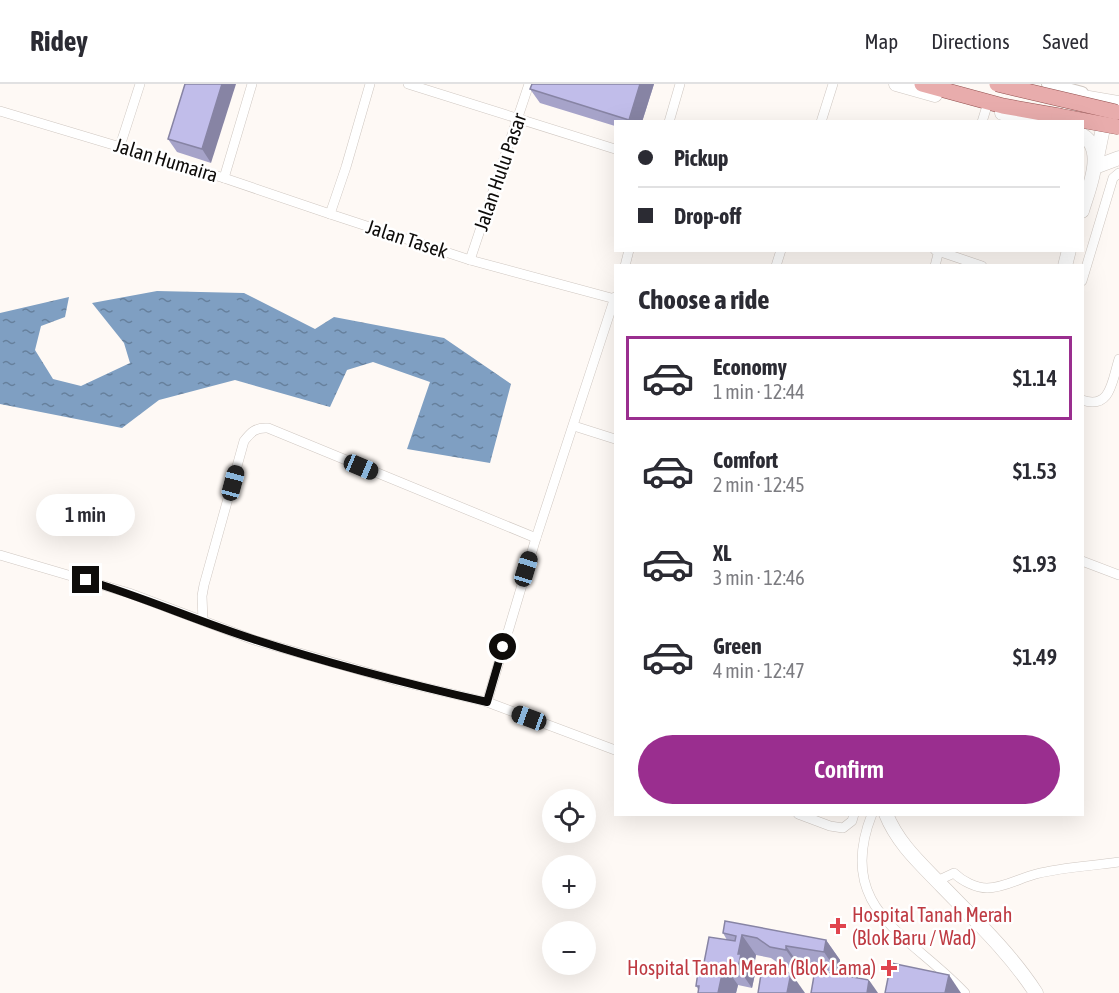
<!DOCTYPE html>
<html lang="en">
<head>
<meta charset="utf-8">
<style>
  :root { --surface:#fff; --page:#f2f2f3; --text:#2b2b33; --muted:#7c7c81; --line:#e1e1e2; --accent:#9a2e8f }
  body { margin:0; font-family:"Asap Condensed",sans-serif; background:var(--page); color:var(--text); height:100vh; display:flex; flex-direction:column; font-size:22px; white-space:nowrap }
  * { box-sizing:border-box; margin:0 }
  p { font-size:20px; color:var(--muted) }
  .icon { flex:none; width:33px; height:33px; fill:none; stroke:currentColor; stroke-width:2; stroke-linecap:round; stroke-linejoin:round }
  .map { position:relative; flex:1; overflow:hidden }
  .side { position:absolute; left:614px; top:180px; width:470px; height:552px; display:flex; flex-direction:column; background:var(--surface); border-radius:0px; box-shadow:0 6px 24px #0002 }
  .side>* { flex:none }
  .hud { position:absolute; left:614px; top:36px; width:470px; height:132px; border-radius:0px; box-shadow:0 6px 24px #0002; display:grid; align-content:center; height:132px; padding:0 24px; background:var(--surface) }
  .controls { position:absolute; left:542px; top:705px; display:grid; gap:12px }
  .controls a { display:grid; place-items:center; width:54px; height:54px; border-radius:50%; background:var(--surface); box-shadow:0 6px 24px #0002; font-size:30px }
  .end { position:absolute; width:27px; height:27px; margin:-14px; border:8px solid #0e0c0a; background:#fff; box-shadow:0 0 0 3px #fff }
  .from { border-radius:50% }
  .bubble { position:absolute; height:42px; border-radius:21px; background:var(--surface); box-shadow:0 6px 24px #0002; font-size:20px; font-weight:600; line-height:42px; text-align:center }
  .car { position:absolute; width:18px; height:36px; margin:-18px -9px; border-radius:8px; box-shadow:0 0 4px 2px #0007; background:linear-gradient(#222 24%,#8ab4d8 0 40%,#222 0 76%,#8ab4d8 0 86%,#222 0) }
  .hud b { display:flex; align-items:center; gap:21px; height:57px; font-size:22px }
  .hud b+b { border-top:2px solid var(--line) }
  .hud i { width:15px; height:15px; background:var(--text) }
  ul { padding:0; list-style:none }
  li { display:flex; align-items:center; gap:18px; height:84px; margin:0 12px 9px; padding:0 12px; border:3px solid transparent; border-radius:0px }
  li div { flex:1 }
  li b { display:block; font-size:22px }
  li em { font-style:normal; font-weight:600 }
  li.on { border-color:var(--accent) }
  li>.icon { width:54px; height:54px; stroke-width:1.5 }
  h2 { padding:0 24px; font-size:27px; line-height:72px }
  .action { display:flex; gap:12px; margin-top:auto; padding:12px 24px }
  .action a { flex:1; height:69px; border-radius:36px; background:var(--accent); color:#fff; font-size:24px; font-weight:600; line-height:69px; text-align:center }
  header { display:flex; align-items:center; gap:36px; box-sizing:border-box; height:84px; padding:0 30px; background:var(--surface); border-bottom:2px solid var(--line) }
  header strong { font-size:28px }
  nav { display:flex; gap:33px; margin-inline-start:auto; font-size:21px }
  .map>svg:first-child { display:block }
  .water { fill:url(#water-ripples) }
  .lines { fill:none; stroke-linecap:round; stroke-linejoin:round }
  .minor-casing { stroke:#cfc7c1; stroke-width:10 }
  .tertiary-casing { stroke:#cfc7c1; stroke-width:14 }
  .secondary-casing { stroke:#cfc7c1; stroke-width:15 }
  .primary-casing { stroke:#92504f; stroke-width:16 }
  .minor { stroke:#fff; stroke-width:9 }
  .tertiary { stroke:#fff; stroke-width:12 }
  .secondary { stroke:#fff; stroke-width:14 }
  .primary { stroke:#e8acac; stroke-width:15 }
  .primary-bridge-casing { stroke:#92504f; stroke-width:16; stroke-linecap:butt }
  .primary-bridge { stroke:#e8acac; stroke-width:15 }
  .wall { fill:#a6a3c9 }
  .shaded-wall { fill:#8784a4 }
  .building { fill:#c1bdea; stroke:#8784a4; stroke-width:1.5 }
  .route { stroke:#0e0c0a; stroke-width:8 }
  .health-dot { fill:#e0444e; stroke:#fff; stroke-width:2 }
  .labels { text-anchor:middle; stroke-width:5; stroke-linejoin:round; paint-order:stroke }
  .street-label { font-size:20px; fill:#0e0c0a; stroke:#fff }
  .health-label { font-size:20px; fill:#be3a42; stroke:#fff; text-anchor:start }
</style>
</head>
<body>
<header>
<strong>Ridey</strong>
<nav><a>Map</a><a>Directions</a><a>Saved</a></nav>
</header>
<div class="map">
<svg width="1119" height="909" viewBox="0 0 1119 909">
  <defs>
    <pattern id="water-ripples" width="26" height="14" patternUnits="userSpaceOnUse" patternTransform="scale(1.5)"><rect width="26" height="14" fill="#7f9fc2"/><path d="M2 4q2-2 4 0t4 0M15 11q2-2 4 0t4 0" fill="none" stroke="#66809c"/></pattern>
  </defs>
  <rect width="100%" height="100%" fill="#fef9f5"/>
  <polygon class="water" points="157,207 244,209 315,245 334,233 444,254 511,300 490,379 407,365 430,298 373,278 347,286 330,323 235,296 159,316 122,344 0,320 0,229 69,213 65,233 41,242 35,266 53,295 81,302 130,279 124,259 92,219"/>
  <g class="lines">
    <defs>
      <g id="minor">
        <polyline points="370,0 346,83 330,130 470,176 615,215"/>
        <polyline points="408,0 615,65"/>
        <polyline points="0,27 224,94 330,130"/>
        <polyline points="669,38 680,0"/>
        <polyline points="821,38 833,0"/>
        <polyline points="982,38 986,25"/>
        <polyline points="120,62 140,0"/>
        <polyline points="224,94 252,0"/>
        <polyline points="935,166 982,182"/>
        <polyline points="470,176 529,0"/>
        <polyline points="625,182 629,166"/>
        <polyline points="776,182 781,166"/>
        <polyline points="935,182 939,166"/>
        <polyline points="1082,197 1113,94 1119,89"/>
        <path d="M1082,316c29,10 30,-19 37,-41"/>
        <polyline points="574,342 615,355"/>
        <polyline points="0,471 129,509 254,556 398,597 487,618 615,666"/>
        <polyline points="1082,477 1119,491"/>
        <path d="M203,537l-1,-25 2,-11 40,-144c7,-9 12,-14 24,-13l268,110"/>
        <polyline points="487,618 536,454 615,213"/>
        <polyline points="798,730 830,742 843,744 852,737 854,730"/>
        <path d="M872,730c-38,96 39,121 93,179"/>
        <path d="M937,797l17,-8c8,8 22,15 33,15 17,0 33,-10 49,-14 27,-7 56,-8 83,-12"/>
      </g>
      <polyline id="tertiary" points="1048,0 1082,9"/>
      <g id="secondary">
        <polyline points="896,0 935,11"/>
        <polyline points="1071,11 1119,19"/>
        <polyline points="1002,29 1040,38"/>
        <path d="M1082,51c25,14 6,55 0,76"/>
        <polyline points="1095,83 1103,44 1098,30"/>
        <polyline points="1095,83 1119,74"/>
        <polyline points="1065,182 1069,166"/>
        <path d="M886,730c12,30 35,50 56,72 33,34 68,67 94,107"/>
      </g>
      <polyline id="primary" points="922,0 1003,22 1059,32"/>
    </defs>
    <use href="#minor" class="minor-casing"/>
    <use href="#tertiary" class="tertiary-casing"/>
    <use href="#secondary" class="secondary-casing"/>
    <use href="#primary" class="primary-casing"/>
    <use href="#minor" class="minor"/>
    <use href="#tertiary" class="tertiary"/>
    <use href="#secondary" class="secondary"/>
    <use href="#primary" class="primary"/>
    <defs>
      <g id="primary-bridge">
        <polyline points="997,0 1116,28"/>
        <polyline points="1059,32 1119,43"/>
      </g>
    </defs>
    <use href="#primary-bridge" class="primary-bridge-casing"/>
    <use href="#primary-bridge" class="primary-bridge"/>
  </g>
  <g class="wall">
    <polygon points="185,0 211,79 177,68 168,55"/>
    <polygon points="532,0 654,0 642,38 615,38 615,42 540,19 530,5"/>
    <polygon points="723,849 826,856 840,876 838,889 800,882 800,886 784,883 771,874 756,871 753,887 755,890 752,904 738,901 736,909 698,909 698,905 696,902 702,889 727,856"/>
  </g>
  <g class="shaded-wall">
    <polygon points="222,0 236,0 211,79 202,65"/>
    <polygon points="640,0 654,0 642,38 630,38 629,36"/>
    <polygon points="742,851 756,871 753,887 755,890 752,904 738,884 738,870"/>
    <polygon points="826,856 840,876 838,889 824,868"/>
    <polygon points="786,862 800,882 800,886 786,866"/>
    <polygon points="724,881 738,901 736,909 718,909"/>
    <polygon points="791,889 805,909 787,909"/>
    <polygon points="949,891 961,909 945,909"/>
    <polygon points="869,896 878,909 867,909"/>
  </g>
  <g class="building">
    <polygon points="185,0 222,0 202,65 168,55"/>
    <polygon points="532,0 640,0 629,36 530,5"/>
    <polygon points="725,837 826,856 824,868 786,862 786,866 770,863 757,854 742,851 738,870 741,870 738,884 724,881 718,909 698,909 699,902 696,902 698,888 702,889 709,853 735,857 736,852 723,849"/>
    <polygon points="891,879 949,891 945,909 885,909"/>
    <polygon points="762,884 791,889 787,909 758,909"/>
    <polygon points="815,886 869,896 867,909 811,909"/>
  </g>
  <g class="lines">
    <path class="route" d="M86,496c57,17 111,41 167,59 77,25 155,45 234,63l16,-55"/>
  </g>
  <g class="health-dot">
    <path d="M835 833h6v6h6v6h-6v6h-6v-6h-6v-6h6z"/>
    <path d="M886 875h6v6h6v6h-6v6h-6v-6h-6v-6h6z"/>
  </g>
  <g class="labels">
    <g class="street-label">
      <text transform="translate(166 76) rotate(17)" y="7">Jalan Humaira</text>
      <text transform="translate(500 88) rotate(-71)" y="7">Jalan Hulu Pasar</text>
      <text transform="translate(407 155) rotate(18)" y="7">Jalan Tasek</text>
    </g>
    <g class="health-label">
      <text x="852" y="838">Hospital Tanah Merah<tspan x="852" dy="23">(Blok Baru / Wad)</tspan></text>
      <text x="876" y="891" text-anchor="end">Hospital Tanah Merah (Blok Lama)</text>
    </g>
  </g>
</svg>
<div class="controls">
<a><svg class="icon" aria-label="locate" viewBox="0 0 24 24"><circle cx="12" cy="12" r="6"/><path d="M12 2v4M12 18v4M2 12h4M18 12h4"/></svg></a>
<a>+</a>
<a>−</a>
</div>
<i class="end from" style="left:503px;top:563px"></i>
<i class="end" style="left:86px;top:496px"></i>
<div class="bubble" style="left:36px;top:410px;width:99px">1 min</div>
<i class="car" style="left:361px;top:383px;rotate:113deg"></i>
<i class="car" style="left:233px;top:399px;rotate:15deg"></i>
<i class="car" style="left:526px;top:485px;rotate:17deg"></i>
<i class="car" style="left:529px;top:634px;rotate:290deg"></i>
<div class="hud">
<b><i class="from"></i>Pickup</b>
<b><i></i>Drop-off</b>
</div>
<section class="side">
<h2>Choose a ride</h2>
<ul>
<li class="on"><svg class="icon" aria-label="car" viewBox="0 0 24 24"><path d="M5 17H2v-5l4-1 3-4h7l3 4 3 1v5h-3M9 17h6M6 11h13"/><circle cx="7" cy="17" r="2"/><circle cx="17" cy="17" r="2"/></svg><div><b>Economy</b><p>1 min · 12:44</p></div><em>$1.14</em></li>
<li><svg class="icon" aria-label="car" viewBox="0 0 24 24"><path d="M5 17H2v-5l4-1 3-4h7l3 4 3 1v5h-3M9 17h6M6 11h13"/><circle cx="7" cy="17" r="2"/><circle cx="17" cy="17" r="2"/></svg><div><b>Comfort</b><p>2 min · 12:45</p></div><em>$1.53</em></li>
<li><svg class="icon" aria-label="car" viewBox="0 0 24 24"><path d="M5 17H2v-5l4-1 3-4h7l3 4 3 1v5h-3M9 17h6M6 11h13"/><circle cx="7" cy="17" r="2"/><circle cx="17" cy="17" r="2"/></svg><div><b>XL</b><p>3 min · 12:46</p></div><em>$1.93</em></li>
<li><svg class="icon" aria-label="car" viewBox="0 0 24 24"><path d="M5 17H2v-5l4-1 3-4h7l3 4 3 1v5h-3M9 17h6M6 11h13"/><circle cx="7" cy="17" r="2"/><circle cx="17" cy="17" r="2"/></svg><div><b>Green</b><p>4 min · 12:47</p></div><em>$1.49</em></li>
</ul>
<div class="action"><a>Confirm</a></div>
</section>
</div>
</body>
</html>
